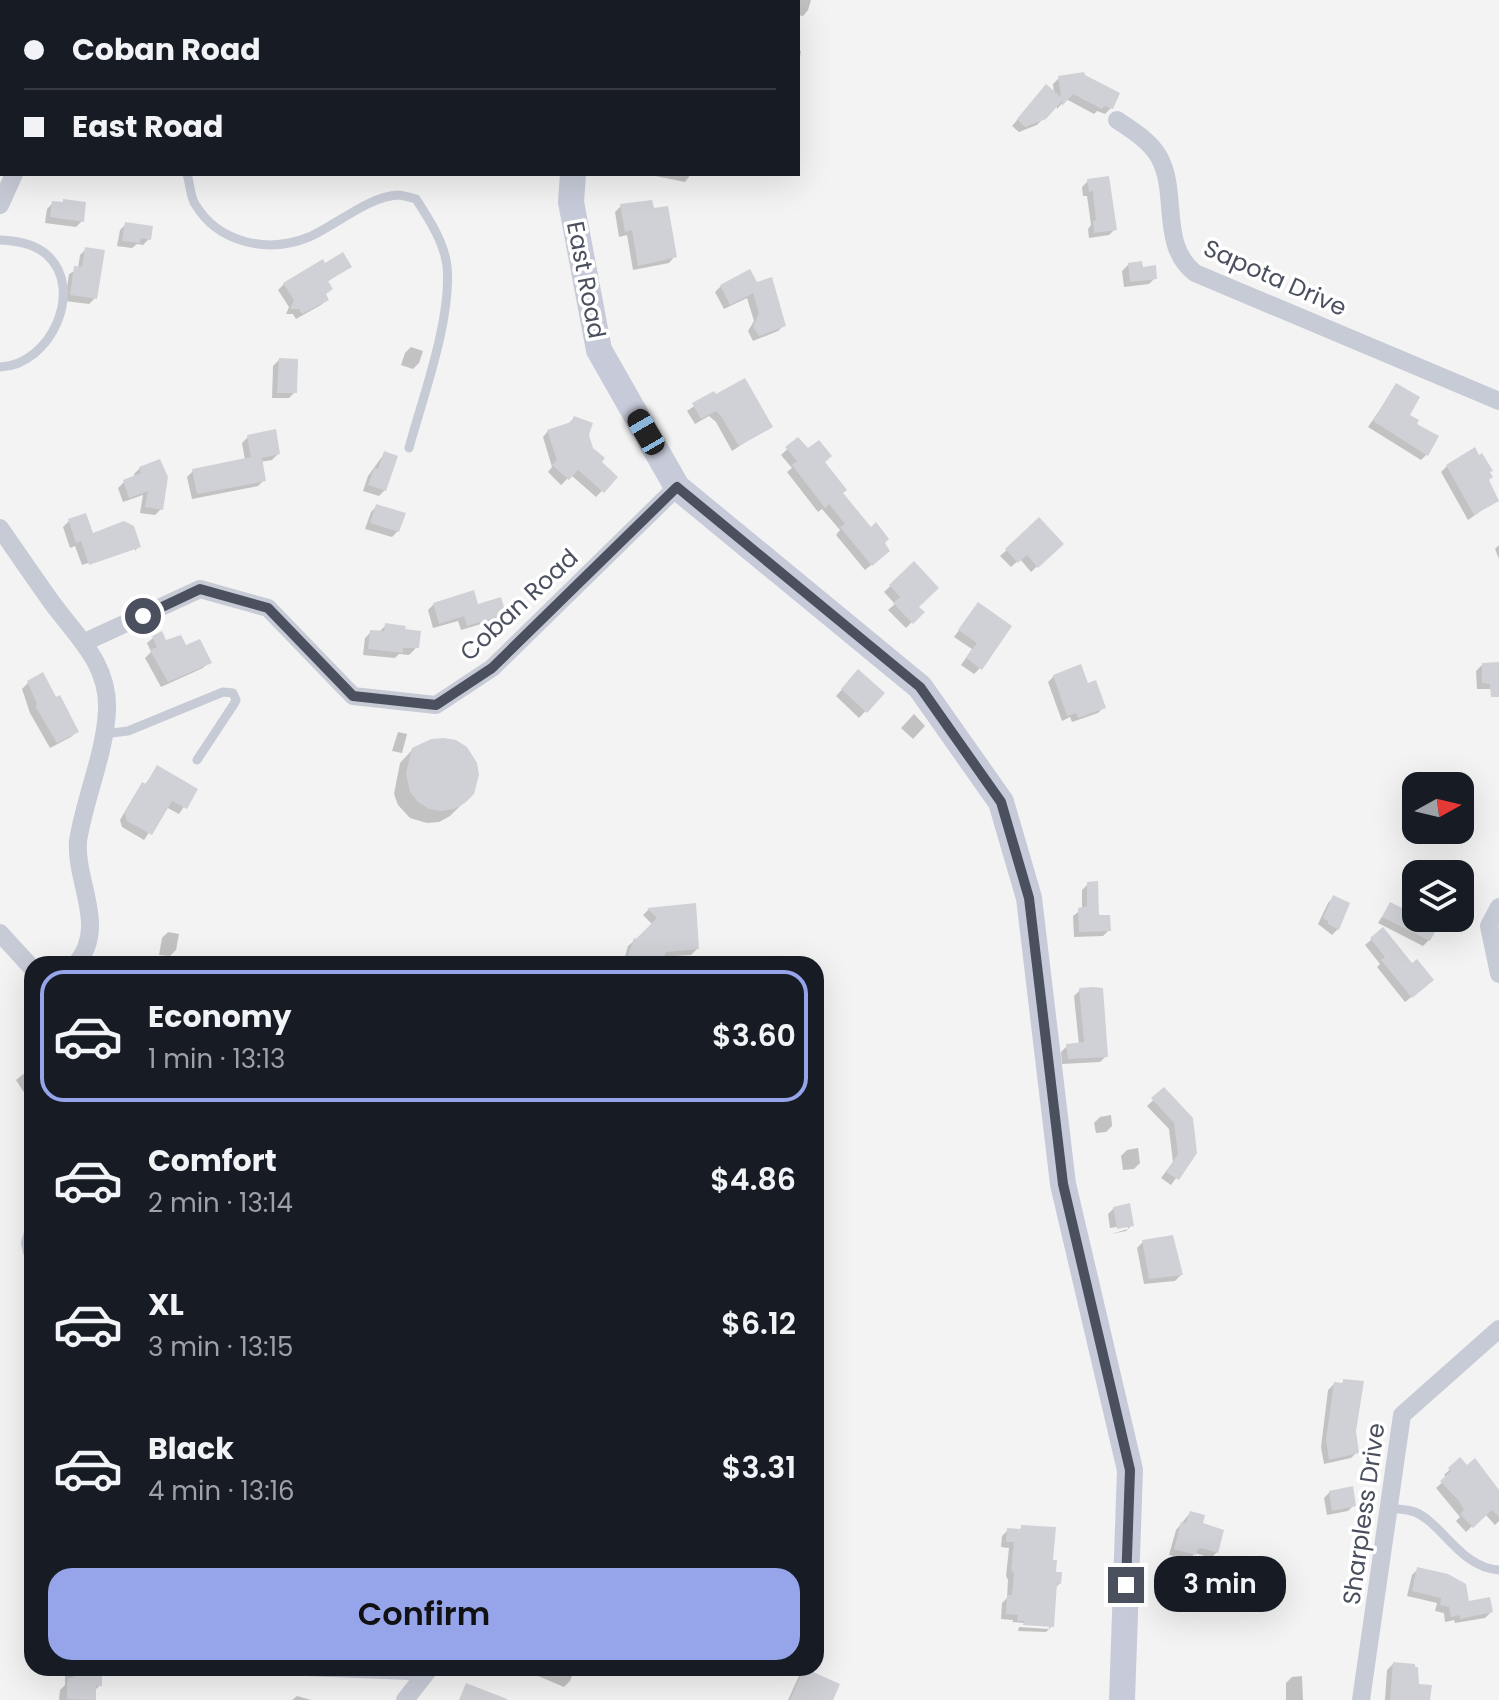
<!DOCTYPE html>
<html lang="en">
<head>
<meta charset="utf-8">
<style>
  :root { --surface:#171b24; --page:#20242c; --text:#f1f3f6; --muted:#9ea1a6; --line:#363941; --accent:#96a5ea }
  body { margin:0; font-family:Poppins,sans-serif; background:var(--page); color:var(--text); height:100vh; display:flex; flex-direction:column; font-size:30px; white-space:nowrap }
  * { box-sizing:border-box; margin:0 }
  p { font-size:26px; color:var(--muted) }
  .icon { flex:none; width:44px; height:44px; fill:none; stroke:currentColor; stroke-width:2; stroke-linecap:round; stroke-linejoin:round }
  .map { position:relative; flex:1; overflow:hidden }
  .details { position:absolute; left:24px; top:956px; width:800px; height:720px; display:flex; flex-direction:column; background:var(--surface); border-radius:24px; box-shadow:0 8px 32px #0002 }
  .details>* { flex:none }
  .guide { position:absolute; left:0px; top:0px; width:800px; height:176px; box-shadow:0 8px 32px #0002; display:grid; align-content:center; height:176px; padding:0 24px; background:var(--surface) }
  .needle { width:52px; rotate:82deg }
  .controls { position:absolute; left:1402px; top:772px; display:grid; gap:16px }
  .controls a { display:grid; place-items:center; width:72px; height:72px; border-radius:16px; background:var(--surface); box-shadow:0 8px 32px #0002; font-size:40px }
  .end { position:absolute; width:36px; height:36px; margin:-18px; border:10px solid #4b505f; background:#fff; box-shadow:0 0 0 4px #fff }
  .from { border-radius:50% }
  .bubble { position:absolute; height:56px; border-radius:24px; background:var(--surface); box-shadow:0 8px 32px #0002; font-size:26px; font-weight:600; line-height:56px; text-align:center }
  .car { position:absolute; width:24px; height:48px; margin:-24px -12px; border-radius:10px; box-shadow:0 0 6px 2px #0007; background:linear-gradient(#222 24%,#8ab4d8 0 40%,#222 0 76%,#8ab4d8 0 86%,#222 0) }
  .guide b { display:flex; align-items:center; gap:28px; height:76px; font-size:30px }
  .guide b+b { border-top:2px solid var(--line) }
  .guide i { width:20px; height:20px; background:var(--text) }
  ul { padding:14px 0 0; list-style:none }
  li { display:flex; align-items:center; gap:24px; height:132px; margin:0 16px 12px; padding:0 8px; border:4px solid transparent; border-radius:24px }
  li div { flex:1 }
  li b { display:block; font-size:30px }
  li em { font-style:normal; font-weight:600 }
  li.on { border-color:var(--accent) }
  li>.icon { width:72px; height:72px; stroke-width:1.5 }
  .cta { display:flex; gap:16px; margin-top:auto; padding:16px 24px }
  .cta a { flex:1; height:92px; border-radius:24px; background:var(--accent); color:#111; font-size:32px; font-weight:600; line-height:92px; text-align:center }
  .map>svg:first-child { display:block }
  .shadow { fill:#0003 }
  .building { fill:#d0d1d6 }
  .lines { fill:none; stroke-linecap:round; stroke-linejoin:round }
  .lane { stroke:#c7cbd6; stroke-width:9 }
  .street { stroke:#c7cbd6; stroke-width:18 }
  .secondary { stroke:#c7cbd9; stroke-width:26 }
  .route { stroke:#4b505f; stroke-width:10 }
  .labels { text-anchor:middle; stroke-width:7; stroke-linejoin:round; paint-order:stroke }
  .street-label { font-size:24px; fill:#4b505f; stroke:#fff }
</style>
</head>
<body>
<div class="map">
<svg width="1499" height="1700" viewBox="0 0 1499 1700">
  <rect width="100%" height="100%" fill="#f4f3f3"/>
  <g class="shadow">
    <polygon points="646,0 685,0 685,2 644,2"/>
    <polygon points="786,0 811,0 808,10 803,16 798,15 798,2 785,2"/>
    <polygon points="798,50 801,51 798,70"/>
    <polygon points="1059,78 1111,108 1105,114 1097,111 1094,114 1066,99 1057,109 1056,105 1037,125 1019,132 1012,126 1040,93 1054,94 1053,84"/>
    <polygon points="646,174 691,174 685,182"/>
    <polygon points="1088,181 1115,229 1109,235 1089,238 1088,229 1091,225 1089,210 1087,196 1083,196 1082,187"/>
    <polygon points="53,203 82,221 76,227 45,223 47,209"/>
    <polygon points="621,206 675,256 669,263 633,270 627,235 619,237 615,212"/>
    <polygon points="126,224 149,239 143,245 137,244 132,248 117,246 120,230"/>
    <polygon points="86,249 95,298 89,304 65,301 69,274 78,269 80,255"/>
    <polygon points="1128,265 1141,269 1155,278 1149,284 1124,287 1122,271"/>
    <polygon points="325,266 349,266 327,282 324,296 327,300 321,305 296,319 293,314 286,314 289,307 278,290 284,284"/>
    <polygon points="756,285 784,325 778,331 753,341 748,331 754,321 747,298 724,309 715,292 721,286"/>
    <polygon points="411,347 423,351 419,363 413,369 401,365 405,353"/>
    <polygon points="279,360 295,392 289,398 272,398 273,366"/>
    <polygon points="1396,386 1407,416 1427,454 1421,460 1368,427"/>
    <polygon points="713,393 770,426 732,451 716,422 709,416 695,424 687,411"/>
    <polygon points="574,418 586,435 599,462 615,477 596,497 571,475 561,485 548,472 552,467 543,437 548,431 568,424"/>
    <polygon points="248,437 278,454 272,460 260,462 264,480 258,486 192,499 187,477 193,471 245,460 242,443"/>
    <polygon points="796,441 823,462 840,494 882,544 882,556 865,570 836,535 840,530 822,509 818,512 787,472 792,468 781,455"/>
    <polygon points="384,454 385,490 379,496 363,491 368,476"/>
    <polygon points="1447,466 1498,499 1468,520 1441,472"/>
    <polygon points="140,468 161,509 155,515 140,513 143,495 123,502 118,488 124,482 135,478 134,474"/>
    <polygon points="377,506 398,531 392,537 365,529 371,512"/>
    <polygon points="85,516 92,536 139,546 135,551 135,547 82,565 75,546 70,548 63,527 69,521"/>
    <polygon points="1039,520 1061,544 1031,572 1020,559 1011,567 1000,556"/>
    <polygon points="1499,545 1499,559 1495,549"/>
    <polygon points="914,564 917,607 922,612 906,628 888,610 895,604 884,592"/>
    <polygon points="434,604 476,606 504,613 498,619 461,630 458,621 433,628 428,610"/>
    <polygon points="978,605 980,668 974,674 961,665 972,649 954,637"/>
    <polygon points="386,625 419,633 415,649 409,655 399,654 395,658 363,655 365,638 371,632 380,631"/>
    <polygon points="153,638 186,648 209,662 203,668 161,687 145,658 151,652 147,643"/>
    <polygon points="1499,664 1499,689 1477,689 1476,671 1482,665"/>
    <polygon points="858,672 882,693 859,718 836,696"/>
    <polygon points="1054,676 1087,686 1104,707 1098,713 1072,722 1070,717 1062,721 1048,682"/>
    <polygon points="28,683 55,700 77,731 71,737 50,748 30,713 22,689"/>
    <polygon points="914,714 925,726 913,739 901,728"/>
    <polygon points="398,732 407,734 402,753 392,751"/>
    <polygon points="413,749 464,802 450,816 439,822 427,823 410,818 398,805 394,794 400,763"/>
    <polygon points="157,768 195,790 179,814 166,807 144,840 122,827 120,820 137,791 144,786"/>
    <polygon points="1088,884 1097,917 1109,930 1103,936 1074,937 1073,916 1082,909 1082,890"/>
    <polygon points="1334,897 1338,929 1332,935 1318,924 1328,903"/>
    <polygon points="1390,904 1418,918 1429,940 1423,946 1378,923"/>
    <polygon points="694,906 697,949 691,955 662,957 660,964 623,964 628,946 653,925 643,915 648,910"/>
    <polygon points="1383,930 1425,986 1405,1002 1377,967 1380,964 1365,945"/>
    <polygon points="168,932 179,934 176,950 170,956 159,955 162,938"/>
    <polygon points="1080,990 1106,1056 1100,1062 1062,1064 1061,1052 1067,1046 1079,1045 1074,996"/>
    <polygon points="32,1067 32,1105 16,1080"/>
    <polygon points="1164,1090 1195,1152 1171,1185 1161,1178 1173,1162 1169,1129 1147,1106"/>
    <polygon points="1111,1115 1112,1126 1106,1132 1096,1133 1094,1123 1100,1117"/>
    <polygon points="1138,1148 1140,1163 1134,1169 1123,1170 1121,1156 1127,1150"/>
    <polygon points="1114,1208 1132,1225 1126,1231 1111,1234 1128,1229 1128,1225 1110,1228 1108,1214"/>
    <polygon points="1143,1242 1181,1275 1175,1281 1144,1284 1137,1248"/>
    <polygon points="1344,1381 1357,1452 1351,1458 1324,1464 1321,1447 1328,1390 1334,1384 1340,1385"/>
    <polygon points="1460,1460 1499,1497 1499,1521 1495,1525 1485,1514 1466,1532 1456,1521 1460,1517 1436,1488 1447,1478 1444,1475"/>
    <polygon points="1330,1492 1354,1505 1348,1511 1327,1515 1324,1498"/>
    <polygon points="1190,1513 1200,1524 1217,1552 1211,1558 1195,1553 1189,1560 1169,1555 1176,1530"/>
    <polygon points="1022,1527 1051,1561 1060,1583 1055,1588 1052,1626 1046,1632 1018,1631 1019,1627 1049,1629 1049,1625 1013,1622 1012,1626 1013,1620 1001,1619 1002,1603 1007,1598 1008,1580 1006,1576 1009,1548 1001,1547 1002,1536 1008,1530 1018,1531"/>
    <polygon points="1418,1569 1467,1604 1491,1612 1485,1618 1455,1623 1454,1620 1445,1622 1444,1613 1435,1611 1437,1603 1407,1596 1412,1575"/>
    <polygon points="1393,1664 1417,1686 1428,1700 1385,1700 1387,1670"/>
    <polygon points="62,1668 102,1668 100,1685 94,1691 94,1700 59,1700 60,1690 65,1685 65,1671"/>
    <polygon points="540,1668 575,1668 570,1681 564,1687 538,1676"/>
    <polygon points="805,1670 831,1700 788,1700 799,1676"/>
    <polygon points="1302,1676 1303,1700 1286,1700 1286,1683 1292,1677"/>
    <polygon points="297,1696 311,1700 292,1700"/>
  </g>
  <g class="building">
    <polygon points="1084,72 1085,75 1120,93 1113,109 1104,106 1102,109 1073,94 1062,106 1062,101 1046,119 1025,127 1017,119 1046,84 1061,97 1058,76"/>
    <polygon points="1109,176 1117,230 1094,233 1093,221 1096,220 1094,203 1093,191 1089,192 1087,179"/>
    <polygon points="63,199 86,202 84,222 50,217 52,201 63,202"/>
    <polygon points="652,200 654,208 668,206 677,257 638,266 632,230 625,232 620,204"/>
    <polygon points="125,222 153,226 151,240 141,238 140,243 122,241"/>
    <polygon points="85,247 105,250 97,299 70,295 74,266 82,267"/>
    <polygon points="343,252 352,267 328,281 333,289 326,294 329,300 302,314 299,309 290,309 294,300 283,283 323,259 325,263"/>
    <polygon points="1142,261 1143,267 1156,265 1157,279 1130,282 1128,263"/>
    <polygon points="750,269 757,282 772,277 786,326 759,336 753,327 759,313 753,293 730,305 720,285"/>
    <polygon points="279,358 298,359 297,393 277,393"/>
    <polygon points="745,378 773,427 739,446 721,416 716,411 701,419 692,403 714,391 716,394"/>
    <polygon points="1396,383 1420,397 1410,415 1419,420 1417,424 1439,436 1428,456 1373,421"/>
    <polygon points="574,416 593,423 589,435 593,448 605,458 602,462 618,477 604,493 578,470 569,480 552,465 557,460 547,430 571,422"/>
    <polygon points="276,429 280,454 262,458 266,481 197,494 192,469 251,457 247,435"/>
    <polygon points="798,437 808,448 819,440 832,456 825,462 847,490 843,493 871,527 876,522 889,539 885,543 890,551 872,566 840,527 845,524 829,504 825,508 792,465 797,461 785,447"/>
    <polygon points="1475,447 1479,455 1482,453 1493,471 1490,472 1493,477 1489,480 1499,501 1474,515 1446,465"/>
    <polygon points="384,451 398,456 386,491 368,485 374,468 378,469"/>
    <polygon points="160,459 168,477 163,510 145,507 148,491 129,498 123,480 141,473 139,467"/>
    <polygon points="376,504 406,513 399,532 370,523"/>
    <polygon points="86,513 93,533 124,521 134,526 141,547 89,565 81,541 76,543 68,519"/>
    <polygon points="1039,517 1064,544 1038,568 1027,555 1018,563 1005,549"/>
    <polygon points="914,561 939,588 919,607 925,612 913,624 893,603 900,597 889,585"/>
    <polygon points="474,590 478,604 501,597 506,614 467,626 464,616 439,624 433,603"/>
    <polygon points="978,602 1012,626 982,670 966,658 977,643 958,630"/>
    <polygon points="385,623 406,626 405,629 421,631 419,648 403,648 403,653 368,649 370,630 384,631"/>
    <polygon points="162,631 166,640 181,635 186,645 200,639 212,663 168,682 150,650 157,647 152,636"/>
    <polygon points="1499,662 1499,697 1491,697 1490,684 1482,683 1482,663"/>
    <polygon points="1081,664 1088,683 1096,680 1106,708 1078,718 1076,713 1067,716 1053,675"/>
    <polygon points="858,669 885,693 867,713 841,689"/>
    <polygon points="43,672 56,697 60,695 79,732 57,743 35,706 37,704 27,681"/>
    <polygon points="444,738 456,740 467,747 477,763 479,775 474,794 465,803 454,809 441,811 429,809 418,802 410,792 406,773 412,748 431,739"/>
    <polygon points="157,765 198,789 187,809 172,801 152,835 127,821 125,813 142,782 146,784"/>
    <polygon points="1098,881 1099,915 1110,915 1111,931 1079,932 1078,908 1087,906 1087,882"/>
    <polygon points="1333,895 1350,903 1339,930 1328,924 1328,921 1323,918"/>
    <polygon points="1390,902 1416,915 1416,918 1422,918 1438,926 1430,941 1382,917"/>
    <polygon points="696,903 699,949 666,952 662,964 646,964 627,958 634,938 636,939 657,918 647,908"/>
    <polygon points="1383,927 1412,963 1417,959 1434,980 1412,998 1381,960 1385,957 1370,938"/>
    <polygon points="1093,987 1103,988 1108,1057 1068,1059 1066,1044 1084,1042 1079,988"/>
    <polygon points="1164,1087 1193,1118 1197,1153 1179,1180 1166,1172 1178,1154 1174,1123 1151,1098"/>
    <polygon points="1130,1203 1134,1226 1117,1229 1113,1207"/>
    <polygon points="1173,1235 1183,1275 1149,1279 1142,1240"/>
    <polygon points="1343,1379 1364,1381 1356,1431 1359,1453 1329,1460 1326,1440 1334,1382 1343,1383"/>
    <polygon points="1460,1457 1467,1465 1475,1458 1499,1490 1499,1517 1492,1510 1473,1528 1460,1514 1464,1510 1459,1501 1440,1481 1451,1471 1448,1468"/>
    <polygon points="1353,1486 1356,1506 1332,1511 1329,1491"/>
    <polygon points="1190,1511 1205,1515 1203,1523 1224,1530 1218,1553 1201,1548 1198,1549 1196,1555 1174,1549 1181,1522 1186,1523"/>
    <polygon points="1021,1525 1056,1527 1053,1560 1057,1560 1056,1572 1062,1572 1061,1584 1057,1583 1054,1627 1023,1625 1024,1621 1017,1621 1018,1615 1006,1614 1007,1595 1012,1595 1014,1573 1011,1570 1014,1542 1006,1542 1007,1528 1021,1529"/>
    <polygon points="1417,1567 1448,1574 1466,1584 1469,1601 1490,1597 1493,1612 1460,1619 1460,1615 1451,1617 1449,1607 1440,1605 1441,1598 1412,1591"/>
    <polygon points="1393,1662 1415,1664 1415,1667 1418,1667 1419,1684 1432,1685 1430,1700 1390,1700"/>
    <polygon points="73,1668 102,1668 102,1686 96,1686 96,1700 67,1699 67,1683 69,1678 73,1678"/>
    <polygon points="804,1668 840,1684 833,1700 790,1700"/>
    <polygon points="466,1683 507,1699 507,1700 459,1700"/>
  </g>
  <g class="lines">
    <g class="lane">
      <polyline points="161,0 162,2"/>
      <polyline points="320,2 321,0"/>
      <polyline points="753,2 754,0"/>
      <path d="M187,174c3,9 3,22 8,30 23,39 73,50 114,33 26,-11 60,-41 89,-42 5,0 13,3 18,4 13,20 28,43 31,67 5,53 -24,130 -38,182"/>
      <path d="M0,240c16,1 34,3 47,15 38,34 4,110 -47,112"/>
      <polyline points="104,734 128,731 223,692 233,693 236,700 234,704 197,760"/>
      <path d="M1389,1508c8,1 18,1 26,4 28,12 46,56 84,58"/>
      <polyline points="217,1668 423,1676"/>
    </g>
    <g class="street">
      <polyline points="108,2 109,0"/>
      <path d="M1117,120c15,10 33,21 42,37 20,36 0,88 36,116l304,128"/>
      <polyline points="0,205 14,174"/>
      <path d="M0,528c18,26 35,51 53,76 24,33 56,60 54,106 -2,44 -22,87 -29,131 -3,42 30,86 -2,123"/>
      <polyline points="85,642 200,589 268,608 353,696 436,705 492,668 677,487"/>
      <polyline points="1499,907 1489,926 1499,974"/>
      <polyline points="0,933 32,968"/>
      <polyline points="32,1236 30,1243 32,1252"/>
      <polyline points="405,1700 430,1668"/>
      <polyline points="1361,1700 1402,1415 1499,1329"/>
    </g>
    <g class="secondary">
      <polyline points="581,2 581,0"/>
      <polyline points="573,174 571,202 599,350 677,487 920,687 1001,802 1029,898 1063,1184 1130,1470 1122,1700"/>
    </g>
  </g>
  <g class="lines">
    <polyline class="route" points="143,616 200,589 268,608 353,696 436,705 492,668 677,487 920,687 1001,802 1029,898 1063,1184 1130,1470 1126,1585"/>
  </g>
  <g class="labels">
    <g class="street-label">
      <text transform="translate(1275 278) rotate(24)" y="8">Sapota Drive</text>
      <text transform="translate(586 280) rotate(79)" y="8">East Road</text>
      <text transform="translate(519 605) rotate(-43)" y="8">Coban Road</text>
      <text transform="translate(1364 1514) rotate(-82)" y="8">Sharpless Drive</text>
    </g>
  </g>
</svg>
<div class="controls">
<a><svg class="needle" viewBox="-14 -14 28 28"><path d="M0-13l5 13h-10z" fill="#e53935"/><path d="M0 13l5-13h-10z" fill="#9ea1a6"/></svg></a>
<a><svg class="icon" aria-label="layers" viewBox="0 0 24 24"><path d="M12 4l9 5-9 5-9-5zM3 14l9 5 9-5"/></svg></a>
</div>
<i class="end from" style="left:143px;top:616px"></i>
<i class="end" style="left:1126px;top:1585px"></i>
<div class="bubble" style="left:1154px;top:1556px;width:132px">3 min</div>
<i class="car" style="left:646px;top:432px;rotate:330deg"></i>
<div class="guide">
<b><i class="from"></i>Coban Road</b>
<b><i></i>East Road</b>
</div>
<section class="details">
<ul>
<li class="on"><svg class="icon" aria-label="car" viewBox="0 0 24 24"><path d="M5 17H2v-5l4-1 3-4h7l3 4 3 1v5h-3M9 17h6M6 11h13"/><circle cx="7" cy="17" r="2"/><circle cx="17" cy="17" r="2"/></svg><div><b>Economy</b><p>1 min · 13:13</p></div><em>$3.60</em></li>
<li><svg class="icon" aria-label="car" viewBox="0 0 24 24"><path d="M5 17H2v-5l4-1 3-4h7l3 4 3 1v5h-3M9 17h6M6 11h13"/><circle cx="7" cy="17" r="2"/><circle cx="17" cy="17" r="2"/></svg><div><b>Comfort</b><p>2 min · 13:14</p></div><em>$4.86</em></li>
<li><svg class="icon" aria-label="car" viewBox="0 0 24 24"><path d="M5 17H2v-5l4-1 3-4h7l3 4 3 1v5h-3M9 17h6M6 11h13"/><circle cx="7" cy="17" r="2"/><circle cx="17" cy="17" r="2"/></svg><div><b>XL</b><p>3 min · 13:15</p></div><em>$6.12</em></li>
<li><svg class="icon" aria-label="car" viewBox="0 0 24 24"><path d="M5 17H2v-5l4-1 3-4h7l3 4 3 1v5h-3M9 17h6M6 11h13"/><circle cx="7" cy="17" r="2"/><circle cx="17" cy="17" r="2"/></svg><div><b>Black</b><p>4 min · 13:16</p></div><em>$3.31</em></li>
</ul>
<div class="cta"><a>Confirm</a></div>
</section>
</div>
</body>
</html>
